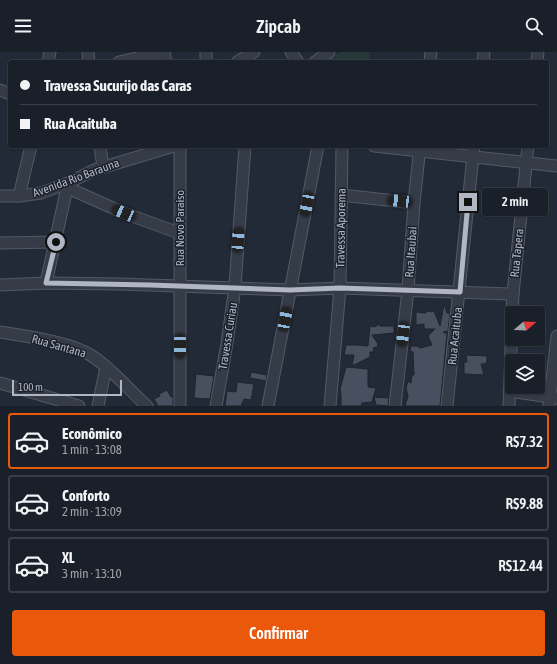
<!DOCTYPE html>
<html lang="pt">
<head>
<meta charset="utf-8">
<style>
  :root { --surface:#1a2029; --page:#272d35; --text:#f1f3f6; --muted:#9fa3a8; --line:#383e46; --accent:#ea580c }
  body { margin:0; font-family:"Asap Condensed",sans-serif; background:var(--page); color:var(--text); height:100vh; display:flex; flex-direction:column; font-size:15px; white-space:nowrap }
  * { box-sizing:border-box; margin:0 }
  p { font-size:13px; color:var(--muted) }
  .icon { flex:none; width:22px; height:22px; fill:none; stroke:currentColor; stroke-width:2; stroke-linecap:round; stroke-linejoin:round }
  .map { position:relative; height:354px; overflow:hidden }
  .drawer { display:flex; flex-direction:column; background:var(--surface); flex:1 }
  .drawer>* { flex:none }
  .guide { position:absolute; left:8px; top:8px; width:541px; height:88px; border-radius:4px; box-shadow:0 1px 3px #0004,0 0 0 1px var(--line); display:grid; align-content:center; height:88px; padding:0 12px; background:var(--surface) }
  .needle { width:26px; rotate:71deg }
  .buttons { position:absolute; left:505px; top:254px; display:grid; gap:8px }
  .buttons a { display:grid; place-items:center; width:40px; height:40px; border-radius:4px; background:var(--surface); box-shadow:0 1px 3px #0004,0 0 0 1px var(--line); font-size:20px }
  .scale { position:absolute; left:12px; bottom:10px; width:110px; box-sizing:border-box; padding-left:4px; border:2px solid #b0b6c4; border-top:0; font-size:11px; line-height:14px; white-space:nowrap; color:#b0b6c4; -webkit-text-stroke:3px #1b212c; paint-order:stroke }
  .end { position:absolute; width:18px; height:18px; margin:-9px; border:5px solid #b0b6c4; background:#111; box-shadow:0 0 0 2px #111 }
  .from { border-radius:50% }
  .bubble { position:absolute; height:28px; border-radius:4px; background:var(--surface); box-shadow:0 1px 3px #0004,0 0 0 1px var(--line); font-size:13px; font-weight:600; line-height:28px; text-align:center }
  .car { position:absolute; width:12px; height:24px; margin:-12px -6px; border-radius:5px; box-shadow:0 0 3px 1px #0007; background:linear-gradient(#222 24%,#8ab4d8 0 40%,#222 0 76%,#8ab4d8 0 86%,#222 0) }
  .guide b { display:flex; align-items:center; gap:14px; height:38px; font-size:15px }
  .guide b+b { border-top:1px solid var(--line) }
  .guide i { width:10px; height:10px; background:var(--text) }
  ul { padding:7px 0 0; list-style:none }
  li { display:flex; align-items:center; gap:12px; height:56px; margin:0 8px 6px; padding:0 4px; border:2px solid var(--line); border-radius:4px }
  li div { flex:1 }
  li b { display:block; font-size:15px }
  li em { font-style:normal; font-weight:600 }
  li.selected { border-color:var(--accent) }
  li>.icon { width:36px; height:36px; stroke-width:1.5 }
  .primary-button { display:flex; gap:8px; margin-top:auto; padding:8px 12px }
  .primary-button a { flex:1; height:46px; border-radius:4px; background:var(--accent); color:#fff; font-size:16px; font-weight:600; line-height:46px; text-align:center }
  header { display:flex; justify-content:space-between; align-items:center; height:52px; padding:0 12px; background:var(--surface); font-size:18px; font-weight:600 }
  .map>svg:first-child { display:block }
  .green { fill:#27383a }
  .building { fill:#48505f; stroke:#1d232e }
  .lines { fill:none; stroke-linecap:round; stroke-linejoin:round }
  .minor-casing { stroke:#535965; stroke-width:13 }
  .minor { stroke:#353c47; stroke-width:11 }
  .route { stroke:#b0b6c4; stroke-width:5 }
  .labels { text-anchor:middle; stroke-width:3; stroke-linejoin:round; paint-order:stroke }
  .street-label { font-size:12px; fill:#b0b6c4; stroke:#1b212c }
</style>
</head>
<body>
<header><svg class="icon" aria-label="menu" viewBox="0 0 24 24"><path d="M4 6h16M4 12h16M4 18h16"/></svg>Zipcab<svg class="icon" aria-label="search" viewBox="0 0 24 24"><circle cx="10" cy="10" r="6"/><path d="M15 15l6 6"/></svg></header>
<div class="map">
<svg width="557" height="354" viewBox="0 0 557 354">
  <rect width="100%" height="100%" fill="#222a37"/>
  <polygon class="green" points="341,0 370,0 369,10 333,10 324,8"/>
  <g class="building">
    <polygon points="444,252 447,261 450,261 448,279 443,280 447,282 440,354 405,354 408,344 406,336 408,329 411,331 412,323 414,323 413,300 410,299 411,294 417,294 420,296 432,293 428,284 435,277 424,277 424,272 416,273 416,260 425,261 430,258 430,260 434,259 440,274"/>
    <polygon points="380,272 380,274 394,274 394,281 372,283 378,292 377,295 373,296 374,300 370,300 370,305 352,314 354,303 344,303 346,293 356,293 368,294 370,274 374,275"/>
    <polygon points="466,303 487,304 487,309 485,312 481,312 484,323 464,322 464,310 467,310"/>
    <polygon points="346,315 368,317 368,335 376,336 372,350 362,351 361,354 341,354 341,343 340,337"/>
    <polygon points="251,320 267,323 266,329 250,326"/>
    <polygon points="196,322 214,324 210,347 194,346"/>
    <polygon points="237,330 254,332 251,348 244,347 241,354 225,354 227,339 236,340"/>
    <polygon points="167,338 171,345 173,344 173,354 158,354 154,347 160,344 159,342"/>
    <polygon points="374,345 389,346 388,354 376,353"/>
  </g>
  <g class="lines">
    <defs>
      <g id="minor">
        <polyline points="88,0 89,10"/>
        <polyline points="164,0 166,10"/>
        <polyline points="206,0 206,10"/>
        <polyline points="291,0 298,10"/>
        <polyline points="48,10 50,0"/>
        <polyline points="119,10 164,0"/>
        <polyline points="237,10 254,0"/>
        <polyline points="315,10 329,0"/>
        <polyline points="430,10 431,0"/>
        <polyline points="483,10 484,0"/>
        <polyline points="537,10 538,0"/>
        <polyline points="0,38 10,42"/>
        <polyline points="100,94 103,115"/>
        <polyline points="180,94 180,354"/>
        <polyline points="374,94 557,114"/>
        <polyline points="68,136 124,161 179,181"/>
        <polyline points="341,143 414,151"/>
        <polyline points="0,144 19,144 41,141 68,131 94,118 174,94"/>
        <polyline points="19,144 31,94"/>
        <polyline points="0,191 56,190"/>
        <polyline points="46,231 68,131"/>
        <polyline points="0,233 46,231 120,232 290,238 340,236 513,242"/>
        <polyline points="512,261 513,242 528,94"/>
        <path d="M0,280c25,4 71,10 92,24 20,13 37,34 55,50"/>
        <polyline points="0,331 79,354"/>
        <polyline points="509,339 557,346"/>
        <polyline points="98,354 106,315"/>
        <polyline points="216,354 227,291 235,235 245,94"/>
        <polyline points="268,354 318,94"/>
        <polyline points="330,354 340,236 342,94"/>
        <polyline points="395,354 408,238 414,151 420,94"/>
        <polyline points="447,354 474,94"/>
        <polyline points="509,354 512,268"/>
        <polyline points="549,354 557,284"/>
      </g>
    </defs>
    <use href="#minor" class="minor-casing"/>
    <use href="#minor" class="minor"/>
  </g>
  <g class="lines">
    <polyline class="route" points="56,190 46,231 150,233 290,238 340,236 460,240 468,150"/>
  </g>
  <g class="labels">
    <g class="street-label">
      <text transform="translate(76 126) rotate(-20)" y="4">Avenida Rio Barauna</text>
      <text transform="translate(180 176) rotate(-90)" y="4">Rua Novo Paraiso</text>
      <text transform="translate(341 176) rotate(-89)" y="4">Travessa Aporema</text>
      <text transform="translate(411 200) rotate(-86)" y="4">Rua Itaubai</text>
      <text transform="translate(517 201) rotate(-84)" y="4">Rua Tapera</text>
      <text transform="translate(228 284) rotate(-81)" y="4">Travessa Curiau</text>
      <text transform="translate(455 284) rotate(-84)" y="4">Rua Acaituba</text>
      <text transform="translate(59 294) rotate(16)" y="4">Rua Santana</text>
    </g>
  </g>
</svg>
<div class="buttons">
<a><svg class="needle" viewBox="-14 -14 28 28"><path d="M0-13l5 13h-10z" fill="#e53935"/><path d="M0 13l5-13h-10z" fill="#9fa3a8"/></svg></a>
<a><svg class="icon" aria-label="layers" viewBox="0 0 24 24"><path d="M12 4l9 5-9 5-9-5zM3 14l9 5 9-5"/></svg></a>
</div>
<div class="scale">100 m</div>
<i class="end from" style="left:56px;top:190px"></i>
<i class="end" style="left:468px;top:150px"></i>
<div class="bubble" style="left:482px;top:136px;width:66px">2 min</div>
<i class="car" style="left:400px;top:149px;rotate:276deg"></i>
<i class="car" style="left:307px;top:152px;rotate:191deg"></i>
<i class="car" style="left:124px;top:161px;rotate:294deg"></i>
<i class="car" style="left:238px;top:188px;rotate:4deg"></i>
<i class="car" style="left:285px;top:267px;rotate:11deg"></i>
<i class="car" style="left:403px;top:282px;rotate:187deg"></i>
<i class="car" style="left:180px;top:294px;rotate:180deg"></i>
<div class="guide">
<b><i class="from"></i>Travessa Sucurijo das Caras</b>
<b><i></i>Rua Acaituba</b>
</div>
</div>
<section class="drawer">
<ul>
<li class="selected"><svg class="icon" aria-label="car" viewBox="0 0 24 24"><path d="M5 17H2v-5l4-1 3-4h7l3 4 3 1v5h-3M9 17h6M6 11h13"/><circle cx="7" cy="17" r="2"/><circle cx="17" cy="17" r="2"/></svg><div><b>Econômico</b><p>1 min · 13:08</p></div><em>R$7.32</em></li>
<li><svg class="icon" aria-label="car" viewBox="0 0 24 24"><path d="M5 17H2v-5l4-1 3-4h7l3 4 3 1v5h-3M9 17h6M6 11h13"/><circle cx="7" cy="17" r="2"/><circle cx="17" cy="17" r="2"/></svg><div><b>Conforto</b><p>2 min · 13:09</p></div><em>R$9.88</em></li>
<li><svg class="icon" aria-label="car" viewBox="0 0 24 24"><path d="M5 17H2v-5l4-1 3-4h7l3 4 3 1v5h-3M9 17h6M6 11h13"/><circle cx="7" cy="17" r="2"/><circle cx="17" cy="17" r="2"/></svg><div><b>XL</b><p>3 min · 13:10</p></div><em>R$12.44</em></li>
</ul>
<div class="primary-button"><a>Confirmar</a></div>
</section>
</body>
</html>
